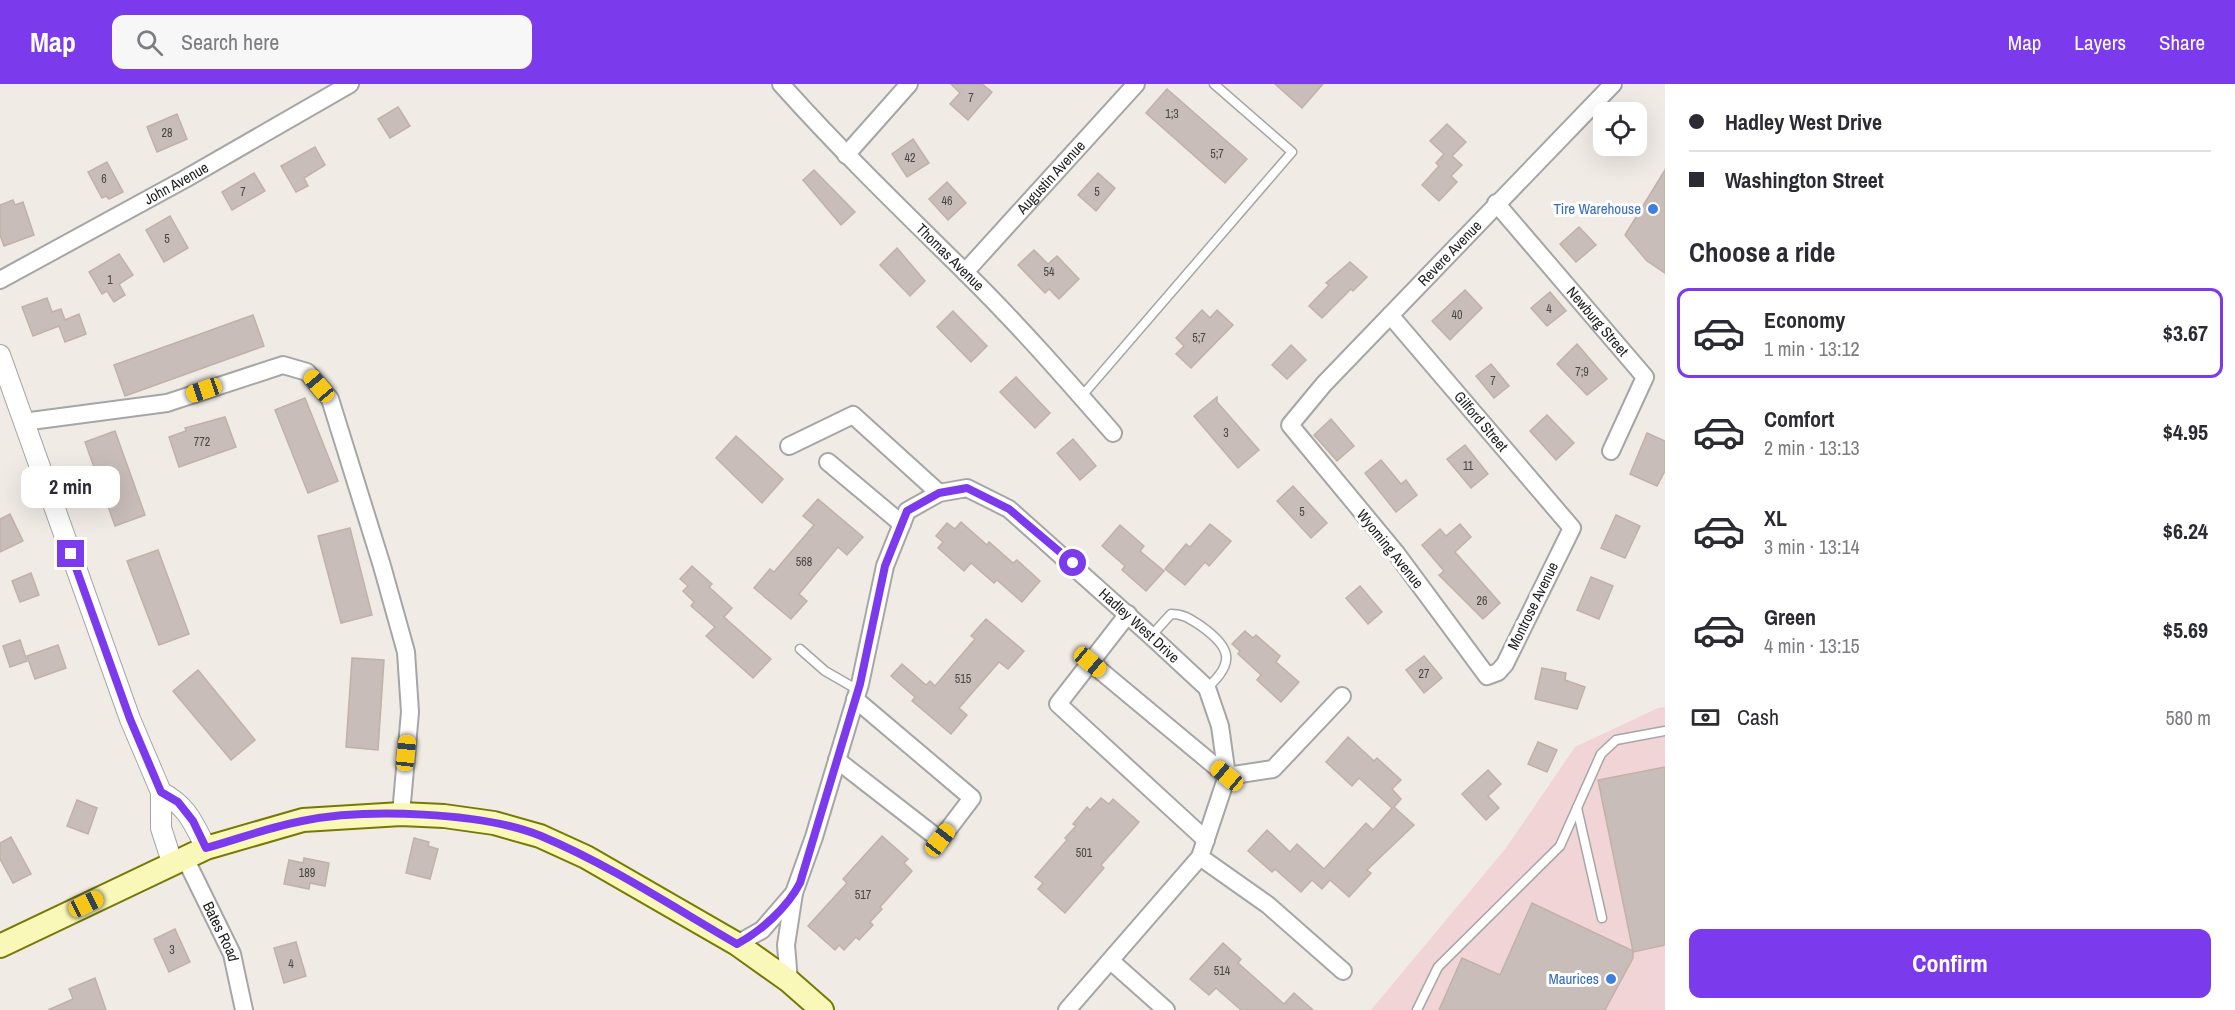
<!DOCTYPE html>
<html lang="en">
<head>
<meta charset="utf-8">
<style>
  :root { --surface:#fff; --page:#f7f7f7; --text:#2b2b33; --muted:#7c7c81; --line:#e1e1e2; --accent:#7c3aed }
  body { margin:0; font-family:"Archivo Narrow",sans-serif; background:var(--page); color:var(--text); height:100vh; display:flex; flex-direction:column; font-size:22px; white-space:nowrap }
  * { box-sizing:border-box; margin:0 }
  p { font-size:20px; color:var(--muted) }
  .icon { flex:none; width:33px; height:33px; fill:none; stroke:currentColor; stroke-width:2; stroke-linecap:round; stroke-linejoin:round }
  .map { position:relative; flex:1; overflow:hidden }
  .details { display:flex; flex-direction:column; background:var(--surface); width:570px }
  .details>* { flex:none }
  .guide { display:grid; align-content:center; height:132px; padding:0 24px; background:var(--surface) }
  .buttons { position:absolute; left:1593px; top:18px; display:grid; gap:12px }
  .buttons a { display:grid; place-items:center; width:54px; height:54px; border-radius:12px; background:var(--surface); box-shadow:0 6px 24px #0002; font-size:30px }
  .end { position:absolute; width:27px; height:27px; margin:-14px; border:8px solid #7c3aed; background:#fff; box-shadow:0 0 0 3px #fff }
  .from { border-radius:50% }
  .bubble { position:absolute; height:42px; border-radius:12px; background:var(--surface); box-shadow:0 6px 24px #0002; font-size:20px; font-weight:800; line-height:42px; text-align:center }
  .car { position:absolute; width:18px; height:36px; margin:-18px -9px; border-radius:8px; box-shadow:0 0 4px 2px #0007; background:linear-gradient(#f5c518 24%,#345 0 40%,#f5c518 0 76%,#345 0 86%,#f5c518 0) }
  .guide b { display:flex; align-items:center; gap:21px; height:57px; font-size:22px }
  .guide b+b { border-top:2px solid var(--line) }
  .guide i { width:15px; height:15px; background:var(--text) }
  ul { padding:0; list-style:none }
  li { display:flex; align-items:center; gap:18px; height:90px; margin:0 12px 9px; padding:0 12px; border:3px solid transparent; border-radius:12px }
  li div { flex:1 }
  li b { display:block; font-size:22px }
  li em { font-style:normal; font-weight:800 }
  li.active { border-color:var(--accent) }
  li>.icon { width:54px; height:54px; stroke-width:1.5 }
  h2 { padding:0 24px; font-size:27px; line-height:72px }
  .pay { display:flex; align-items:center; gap:15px; height:66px; padding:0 24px; font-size:22px }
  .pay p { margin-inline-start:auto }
  .action { display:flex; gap:12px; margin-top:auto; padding:12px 24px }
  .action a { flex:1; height:69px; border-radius:12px; background:var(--accent); color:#fff; font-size:24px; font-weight:800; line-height:69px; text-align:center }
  header { display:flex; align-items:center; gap:36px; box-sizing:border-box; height:84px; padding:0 30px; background:var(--accent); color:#fff }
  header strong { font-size:28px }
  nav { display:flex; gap:33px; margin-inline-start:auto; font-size:21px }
  .search { width:420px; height:54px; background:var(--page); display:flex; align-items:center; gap:15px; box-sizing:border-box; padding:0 21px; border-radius:12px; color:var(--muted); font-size:22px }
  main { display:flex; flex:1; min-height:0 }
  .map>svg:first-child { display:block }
  .commercial { fill:#f1d4d5 }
  .building { fill:#c8bdb8; stroke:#c2b1a7; stroke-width:1.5 }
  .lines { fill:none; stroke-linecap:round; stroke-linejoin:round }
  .service-casing { stroke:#a6a6a6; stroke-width:11 }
  .minor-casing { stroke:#a6a6a6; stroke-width:20 }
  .tertiary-casing { stroke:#a6a6a6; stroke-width:22 }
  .secondary-casing { stroke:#767903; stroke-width:26 }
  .service { stroke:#fff; stroke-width:8 }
  .minor { stroke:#fff; stroke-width:16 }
  .tertiary { stroke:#fff; stroke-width:20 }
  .secondary { stroke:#faf8b8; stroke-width:22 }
  .route { stroke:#7c3aed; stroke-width:8 }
  .shop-dot { fill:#3f7fe0; stroke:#fff; stroke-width:2 }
  .labels { text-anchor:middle; stroke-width:6; stroke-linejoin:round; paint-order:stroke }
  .number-label { font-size:12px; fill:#494645 }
  .street-label { font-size:15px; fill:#1f1f1f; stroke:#fff }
  .shop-label { font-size:15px; fill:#366cbe; stroke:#fff; text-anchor:end }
</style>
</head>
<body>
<header>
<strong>Map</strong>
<div class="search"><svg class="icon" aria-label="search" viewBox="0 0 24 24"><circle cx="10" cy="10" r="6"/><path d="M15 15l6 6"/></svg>Search here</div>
<nav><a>Map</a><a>Layers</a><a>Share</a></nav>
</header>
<main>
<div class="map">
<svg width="1665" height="926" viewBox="0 0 1665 926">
  <rect width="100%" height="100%" fill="#f0ebe5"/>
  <polygon class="commercial" points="1665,623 1665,926 1371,926 1506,764 1575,663 1658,624"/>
  <g class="building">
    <polygon points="951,0 982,0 992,8 968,36 950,20 960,9"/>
    <polygon points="1275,0 1323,0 1302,24"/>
    <polygon points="1167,5 1247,75 1225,99 1146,29"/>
    <polygon points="398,23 410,42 390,54 378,35"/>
    <polygon points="177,30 187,55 157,68 147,43"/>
    <polygon points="1447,40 1466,58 1452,72 1462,81 1451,92 1457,98 1439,117 1422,101 1439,82 1436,79 1444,70 1430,57"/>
    <polygon points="913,55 929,79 907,93 892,70"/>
    <polygon points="315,63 325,81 304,94 308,102 296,108 281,82"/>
    <polygon points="107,78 123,108 109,115 106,112 102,114 88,88"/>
    <polygon points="814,86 855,128 841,141 803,96"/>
    <polygon points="1665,86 1665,189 1647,177 1625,151"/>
    <polygon points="254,89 265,107 232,126 222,108"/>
    <polygon points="1098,89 1115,104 1096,127 1078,111"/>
    <polygon points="947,98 966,119 948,136 929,115"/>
    <polygon points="13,116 15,121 23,118 34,151 4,162 0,151 0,121"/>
    <polygon points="170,132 188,164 164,178 146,146"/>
    <polygon points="1579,143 1596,161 1576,178 1560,160"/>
    <polygon points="897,164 925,197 910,212 880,181"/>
    <polygon points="1034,166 1048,180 1057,172 1079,195 1059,215 1049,205 1045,209 1018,181"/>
    <polygon points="119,170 133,191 119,200 125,211 114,218 107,207 102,210 89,188"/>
    <polygon points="1350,178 1367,193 1353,207 1351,205 1322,234 1309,222 1329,201 1326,199"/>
    <polygon points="1465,206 1482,224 1450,256 1432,237"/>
    <polygon points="1550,208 1566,227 1547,242 1531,224"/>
    <polygon points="47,214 52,228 61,225 65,236 79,230 86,250 65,258 59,242 33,252 22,223"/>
    <polygon points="1202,226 1210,234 1217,226 1233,241 1191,284 1176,270 1184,262 1176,254"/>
    <polygon points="953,227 987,262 971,278 937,243"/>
    <polygon points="253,231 264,262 125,312 114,281"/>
    <polygon points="1577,260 1607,295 1587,311 1557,280"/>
    <polygon points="1291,261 1306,276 1287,295 1272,281"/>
    <polygon points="1491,280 1509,302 1494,314 1476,292"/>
    <polygon points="1016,293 1050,329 1035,344 1000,308"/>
    <polygon points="1217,313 1217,318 1259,366 1238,384 1194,332"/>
    <polygon points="305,314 338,397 308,409 275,326"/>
    <polygon points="1547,331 1574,359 1556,376 1530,347"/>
    <polygon points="225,333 236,363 179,383 169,353 186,347 185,344"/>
    <polygon points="1331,335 1354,362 1337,377 1314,351"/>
    <polygon points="115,347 145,431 115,442 85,358"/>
    <polygon points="1647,349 1665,357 1665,387 1657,402 1630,390"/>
    <polygon points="736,352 783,395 762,419 716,374"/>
    <polygon points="1073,355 1096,382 1080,396 1057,369"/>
    <polygon points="1465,361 1488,390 1471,404 1447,375"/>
    <polygon points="1381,376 1401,400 1406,396 1417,411 1396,428 1365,389"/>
    <polygon points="1293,402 1327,439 1311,454 1277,417"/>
    <polygon points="818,415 863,453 847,471 838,463 799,510 807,517 791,535 754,504 770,485 774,488 814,441 803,432"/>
    <polygon points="10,430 23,457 0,468 0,435"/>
    <polygon points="1616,431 1640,442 1625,474 1601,464"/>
    <polygon points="961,438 987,461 989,458 1013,479 1017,476 1040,497 1022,518 997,496 994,499 971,479 964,487 938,464 943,458 936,452 947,439 955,445"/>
    <polygon points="1210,440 1231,457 1209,482 1205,478 1185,501 1165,485 1186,460 1190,463"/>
    <polygon points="1460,440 1471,453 1455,468 1500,519 1483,535 1439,491 1444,487 1422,461 1440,445 1446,452"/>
    <polygon points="1120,441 1144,462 1140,467 1164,487 1146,507 1122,486 1125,482 1102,462"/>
    <polygon points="350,444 372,531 341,539 318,452"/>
    <polygon points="158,466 189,550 159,561 127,477"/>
    <polygon points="692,482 712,500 709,503 732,524 724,533 771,575 753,594 706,552 715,543 691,522 694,518 683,507 688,502 680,495"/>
    <polygon points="31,489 39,511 20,518 12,497"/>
    <polygon points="1591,493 1613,502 1599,535 1577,526"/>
    <polygon points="1360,502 1382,528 1368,540 1346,514"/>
    <polygon points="986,535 1024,567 1008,585 999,578 959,624 967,631 951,650 912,617 915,613 891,592 902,580 926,601 930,597 935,602 975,555 971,552"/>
    <polygon points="1245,547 1253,554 1256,551 1280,572 1276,578 1299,598 1281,618 1257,596 1261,591 1238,570 1240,567 1232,560"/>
    <polygon points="20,556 27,577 10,583 3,562"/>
    <polygon points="58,561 66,584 35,595 27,572"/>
    <polygon points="1424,572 1442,594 1424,609 1406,586"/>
    <polygon points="352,574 384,576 378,666 346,663"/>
    <polygon points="1542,584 1566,589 1565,596 1585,603 1577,625 1535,615"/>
    <polygon points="198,586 255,656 231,676 173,607"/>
    <polygon points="1348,653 1374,677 1377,674 1401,696 1392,705 1401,715 1394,723 1414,741 1367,786 1371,789 1349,813 1330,796 1322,805 1312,796 1301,808 1275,785 1272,788 1248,767 1267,746 1290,768 1297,760 1324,785 1366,739 1373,746 1392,724 1359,694 1352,702 1326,678"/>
    <polygon points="1538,658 1557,666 1547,688 1528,680"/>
    <polygon points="1665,683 1665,861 1633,868 1633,874 1605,926 1439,926 1462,874 1500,891 1532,819 1633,867 1598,696"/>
    <polygon points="1488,686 1501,700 1488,712 1499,724 1486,736 1462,710"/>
    <polygon points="1101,714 1109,720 1113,715 1139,738 1101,781 1104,784 1065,829 1038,805 1043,799 1035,793 1067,756 1065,754 1076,742 1073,740 1087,723 1090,726"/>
    <polygon points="77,716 97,724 88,750 67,742"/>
    <polygon points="882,752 908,775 904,779 912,787 880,823 882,825 870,838 873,841 859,856 856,853 844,866 839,861 835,866 808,842 847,799 843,795"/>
    <polygon points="11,753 31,790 13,799 0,775 0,759"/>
    <polygon points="414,754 429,758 428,762 438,765 430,795 406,789"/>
    <polygon points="304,774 329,779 325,802 310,799 309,805 284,800 289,776 303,779"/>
    <polygon points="175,845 190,878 169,888 154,855"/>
    <polygon points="296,858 306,892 284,899 274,864"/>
    <polygon points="1223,859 1241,875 1238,879 1284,920 1294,909 1313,926 1241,926 1216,904 1209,911 1190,895"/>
    <polygon points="95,894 106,926 48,926 73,915 69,905"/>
  </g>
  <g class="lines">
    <defs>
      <g id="service">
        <polyline points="1081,313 1292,68 1214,0"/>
        <path d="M1151,552l20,-22c13,0 19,5 30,12 31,22 34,37 6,62"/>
        <polyline points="800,565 825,587 858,606"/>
        <polyline points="1577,724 1602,834"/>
        <polyline points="1417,926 1438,883 1560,762 1601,670 1616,656 1665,647"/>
      </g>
      <g id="minor">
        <path id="s1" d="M781,0c59,66 122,127 184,188 52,51 100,106 148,161"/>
        <polyline points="846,71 909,0"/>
        <path id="s2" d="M1496,119l149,174 -34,74"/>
        <path id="s3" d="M965,188l171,-188"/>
        <path id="s4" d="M0,196l185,-101 165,-95"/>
        <path id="s5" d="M1390,231l182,213 -67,136 -7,8 -11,4 -91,-123 -106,-128 34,-41 289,-300"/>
        <polyline points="23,338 167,319 283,281 307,288 330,315 382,482 406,568 410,628 401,730"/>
        <polyline points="789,362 853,331 939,409"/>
        <polyline points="828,378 902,440"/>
        <polyline points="1128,530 1058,620 1206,756"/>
        <polyline points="1090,578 1227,692 1273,685 1342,612"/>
        <polyline points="837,676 940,756 972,714 855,615"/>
        <polyline points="1200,773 1268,821 1343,887"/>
        <path id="s6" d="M185,774l47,96 12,56"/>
        <path id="s7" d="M794,809l20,-56 46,-153 25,-118 22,-55 32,-18 28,-5 42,21 142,127 56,52 13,38 7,50 -27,81 -133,153"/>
        <polyline points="737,860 762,846 794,809 786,861 789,897"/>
        <polyline points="1112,878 1166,926"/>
      </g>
      <g id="tertiary">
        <polyline points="0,271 130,635 161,708 161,744 172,778"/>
        <path d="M161,708c26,14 32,30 45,56"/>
      </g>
      <polyline id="secondary" points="0,862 206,764 303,736 401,730 444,732 494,739 540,752 586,773 737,860 789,897 822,926"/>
    </defs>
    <use href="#service" class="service-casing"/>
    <use href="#minor" class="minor-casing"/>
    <use href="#tertiary" class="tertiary-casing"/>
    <use href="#secondary" class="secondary-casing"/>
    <use href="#service" class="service"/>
    <use href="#minor" class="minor"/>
    <use href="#tertiary" class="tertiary"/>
    <use href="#secondary" class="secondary"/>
  </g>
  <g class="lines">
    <path class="route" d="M71,470l59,165 31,73 17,10 15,19 13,27c32,-9 64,-21 96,-27 64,-13 180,-9 239,15 69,29 132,71 196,108 24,-13 50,-36 63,-61l60,-199 25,-118 22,-55 32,-18 28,-5 42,21 64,54"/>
  </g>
  <g class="shop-dot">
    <circle cx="1653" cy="125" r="6"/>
    <circle cx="1611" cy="895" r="6"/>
  </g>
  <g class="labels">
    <g class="number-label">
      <text x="971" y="18">7</text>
      <text x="1172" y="34">1;3</text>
      <text x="167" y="53">28</text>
      <text x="1217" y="74">5;7</text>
      <text x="910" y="78">42</text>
      <text x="104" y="99">6</text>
      <text x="243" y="112">7</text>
      <text x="1097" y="112">5</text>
      <text x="947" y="121">46</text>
      <text x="167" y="159">5</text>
      <text x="1049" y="192">54</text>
      <text x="110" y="200">1</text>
      <text x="1549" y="229">4</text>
      <text x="1457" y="235">40</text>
      <text x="1199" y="258">5;7</text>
      <text x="1582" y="292">7;9</text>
      <text x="1493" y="301">7</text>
      <text x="1226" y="353">3</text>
      <text x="202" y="362">772</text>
      <text x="1468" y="386">11</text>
      <text x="1302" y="432">5</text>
      <text x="804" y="482">568</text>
      <text x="1482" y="521">26</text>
      <text x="1424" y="594">27</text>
      <text x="963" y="599">515</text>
      <text x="1084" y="773">501</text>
      <text x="307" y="793">189</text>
      <text x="863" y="815">517</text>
      <text x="172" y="870">3</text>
      <text x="291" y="884">4</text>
      <text x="1222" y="891">514</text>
    </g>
    <g class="street-label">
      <text dy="5" stroke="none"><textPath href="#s3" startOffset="128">Augustin Avenue</textPath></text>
      <text dy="5" stroke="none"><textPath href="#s4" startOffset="201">John Avenue</textPath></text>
      <text dy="5" stroke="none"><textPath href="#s5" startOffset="1008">Revere Avenue</textPath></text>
      <text dy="5" stroke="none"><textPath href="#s1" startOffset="242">Thomas Avenue</textPath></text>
      <text dy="5" stroke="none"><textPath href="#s2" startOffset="156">Newburg Street</textPath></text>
      <text dy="5" stroke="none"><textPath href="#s5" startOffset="140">Gilford Street</textPath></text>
      <text transform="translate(1390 465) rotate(51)" y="5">Wyoming Avenue</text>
      <text transform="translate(1533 522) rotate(-64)" y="5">Montrose Avenue</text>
      <text dy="5" stroke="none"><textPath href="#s7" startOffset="686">Hadley West Drive</textPath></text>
      <text dy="5" stroke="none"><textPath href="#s6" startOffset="82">Bates Road</textPath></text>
    </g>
    <g class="shop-label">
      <text x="1641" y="130">Tire Warehouse</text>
      <text x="1599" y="900">Maurices</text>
    </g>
  </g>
</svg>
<div class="buttons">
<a><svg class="icon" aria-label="locate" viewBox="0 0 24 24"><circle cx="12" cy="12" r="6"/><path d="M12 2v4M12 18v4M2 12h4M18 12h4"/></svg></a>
</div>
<i class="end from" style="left:1073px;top:479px"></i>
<i class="end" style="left:71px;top:470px"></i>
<div class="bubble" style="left:21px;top:382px;width:99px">2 min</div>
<i class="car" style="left:319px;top:302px;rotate:320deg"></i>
<i class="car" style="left:204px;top:306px;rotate:251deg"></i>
<i class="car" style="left:1090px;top:578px;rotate:130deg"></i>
<i class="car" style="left:406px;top:669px;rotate:6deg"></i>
<i class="car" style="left:1227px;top:692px;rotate:310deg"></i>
<i class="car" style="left:940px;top:756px;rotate:38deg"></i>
<i class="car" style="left:86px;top:820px;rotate:64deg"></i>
</div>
<section class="details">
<div class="guide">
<b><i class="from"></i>Hadley West Drive</b>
<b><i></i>Washington Street</b>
</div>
<h2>Choose a ride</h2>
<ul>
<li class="active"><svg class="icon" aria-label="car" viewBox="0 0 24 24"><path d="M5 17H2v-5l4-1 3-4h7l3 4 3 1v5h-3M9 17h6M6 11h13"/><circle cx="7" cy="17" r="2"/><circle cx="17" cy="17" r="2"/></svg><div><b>Economy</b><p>1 min · 13:12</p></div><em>$3.67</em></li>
<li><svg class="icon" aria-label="car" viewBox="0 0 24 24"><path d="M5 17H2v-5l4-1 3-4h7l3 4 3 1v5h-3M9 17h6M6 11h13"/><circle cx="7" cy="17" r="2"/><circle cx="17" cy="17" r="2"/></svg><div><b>Comfort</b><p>2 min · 13:13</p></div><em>$4.95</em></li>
<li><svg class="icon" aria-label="car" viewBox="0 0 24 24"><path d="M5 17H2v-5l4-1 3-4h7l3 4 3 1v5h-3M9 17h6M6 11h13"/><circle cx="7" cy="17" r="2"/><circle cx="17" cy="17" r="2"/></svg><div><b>XL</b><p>3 min · 13:14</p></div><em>$6.24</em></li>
<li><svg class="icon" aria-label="car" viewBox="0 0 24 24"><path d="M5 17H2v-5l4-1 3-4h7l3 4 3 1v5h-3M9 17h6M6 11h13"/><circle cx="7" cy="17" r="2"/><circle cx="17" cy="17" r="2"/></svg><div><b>Green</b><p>4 min · 13:15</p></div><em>$5.69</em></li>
</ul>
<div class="pay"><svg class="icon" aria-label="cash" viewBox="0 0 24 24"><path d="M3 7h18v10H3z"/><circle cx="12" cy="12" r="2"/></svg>Cash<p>580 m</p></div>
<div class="action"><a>Confirm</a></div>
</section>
</main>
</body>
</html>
